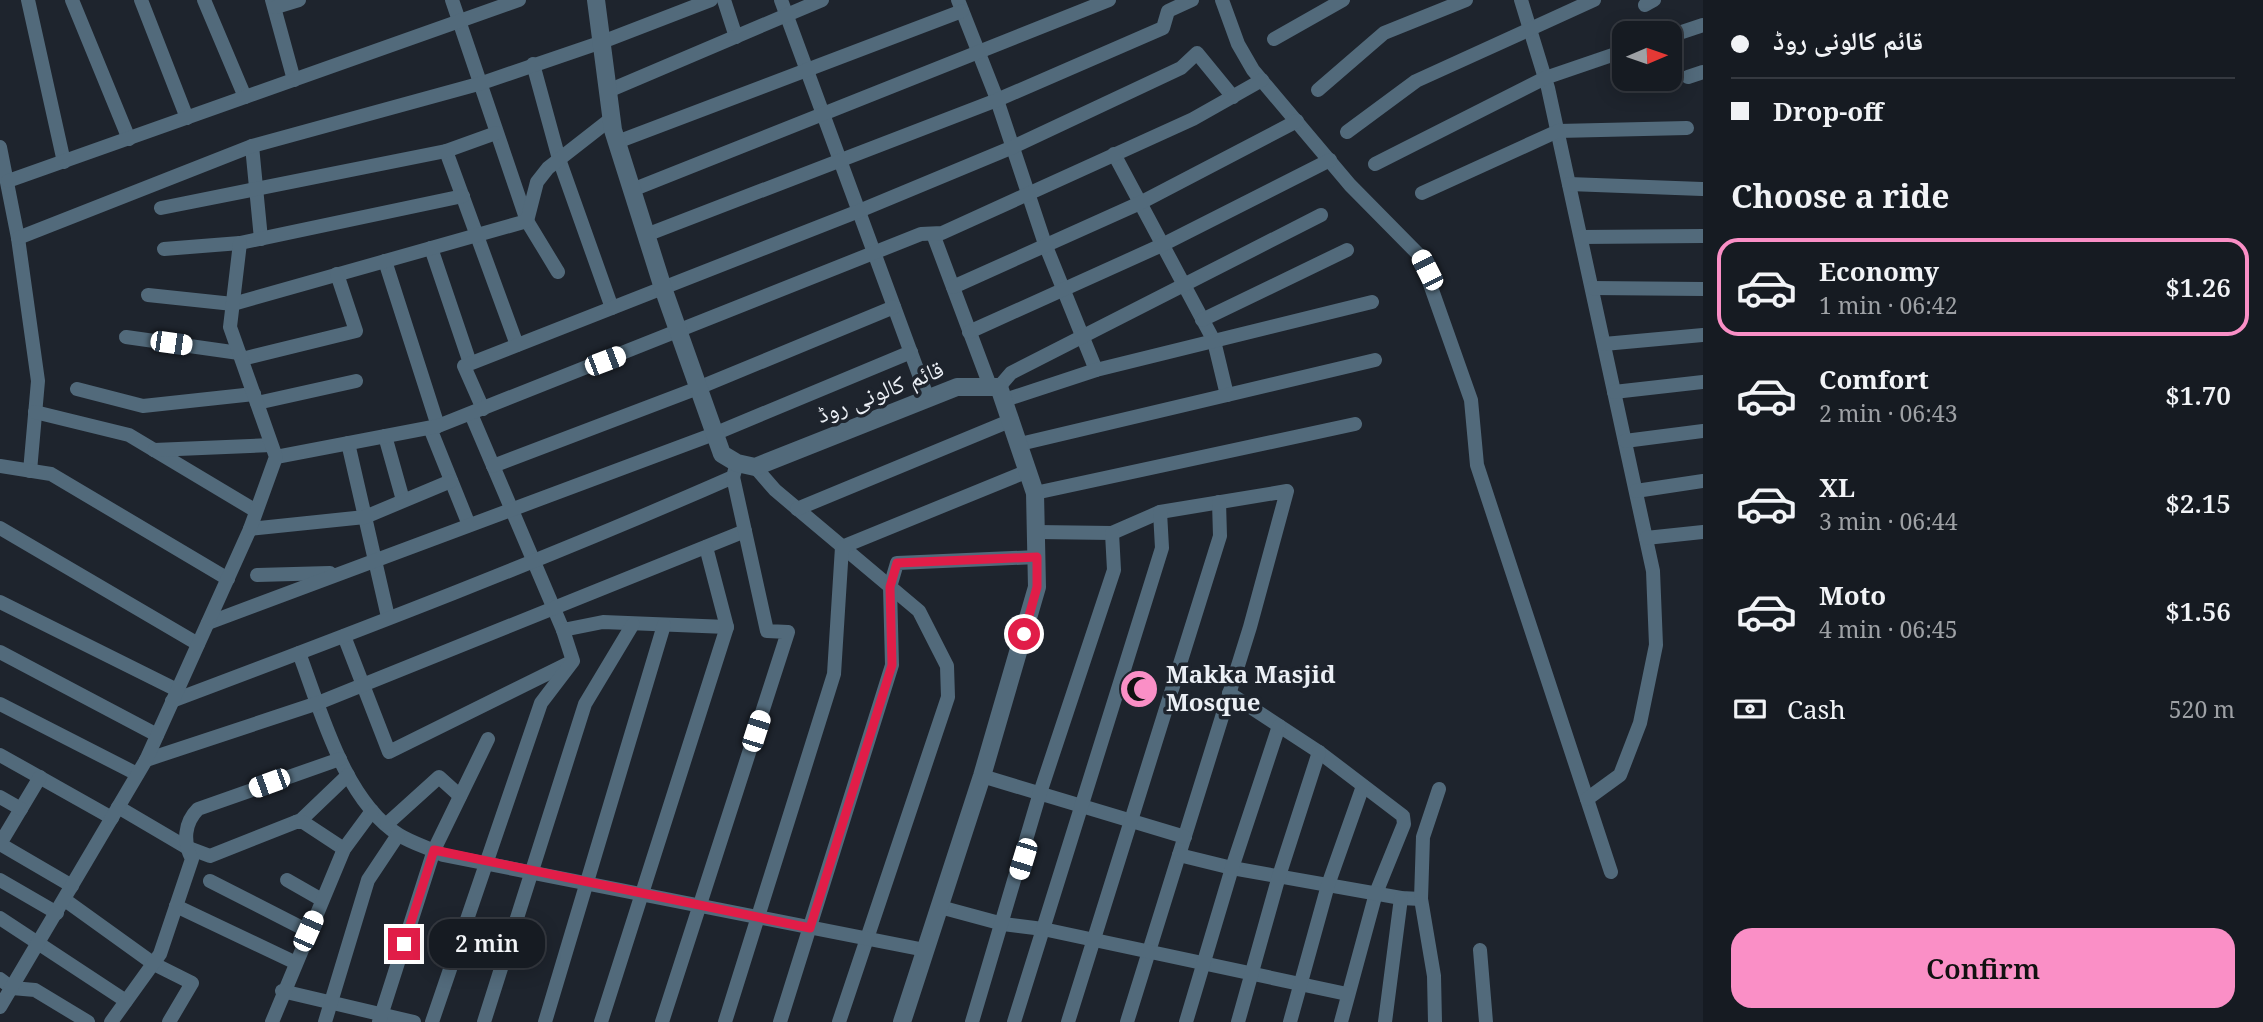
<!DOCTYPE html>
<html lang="en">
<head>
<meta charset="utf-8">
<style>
  :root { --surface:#161b22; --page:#1f242a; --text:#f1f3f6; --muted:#9ea1a5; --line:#353940; --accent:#fa8fc6 }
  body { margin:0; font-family:"Noto Serif","Noto Naskh Arabic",serif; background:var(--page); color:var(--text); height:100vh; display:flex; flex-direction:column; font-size:26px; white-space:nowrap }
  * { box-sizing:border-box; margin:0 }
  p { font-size:23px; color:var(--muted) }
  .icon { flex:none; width:38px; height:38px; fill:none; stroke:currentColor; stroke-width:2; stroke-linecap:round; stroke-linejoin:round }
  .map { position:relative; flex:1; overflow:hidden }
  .sheet { display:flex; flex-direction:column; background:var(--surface); width:560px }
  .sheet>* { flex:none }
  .top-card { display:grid; align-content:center; height:154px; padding:0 28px; background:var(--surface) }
  .needle { width:46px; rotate:88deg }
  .buttons { position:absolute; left:1612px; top:21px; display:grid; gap:14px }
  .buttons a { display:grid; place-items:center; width:70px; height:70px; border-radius:14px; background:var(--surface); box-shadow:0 4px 18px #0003,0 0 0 2px var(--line); font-size:35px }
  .end { position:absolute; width:32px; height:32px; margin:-16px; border:9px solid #e11d48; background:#fff; box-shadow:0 0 0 4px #fff }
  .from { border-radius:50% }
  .bubble { position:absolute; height:49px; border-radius:21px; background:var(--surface); box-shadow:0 4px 18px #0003,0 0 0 2px var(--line); font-size:23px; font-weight:600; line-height:49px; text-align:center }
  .car { position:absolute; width:21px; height:42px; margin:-21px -10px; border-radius:9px; box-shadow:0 0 5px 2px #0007; background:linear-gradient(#fff 24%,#345 0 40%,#fff 0 76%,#345 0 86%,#fff 0) }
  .top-card b { display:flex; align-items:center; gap:24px; height:66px; font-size:26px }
  .top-card b+b { border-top:2px solid var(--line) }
  .top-card i { width:18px; height:18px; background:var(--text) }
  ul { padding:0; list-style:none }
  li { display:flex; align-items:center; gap:21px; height:98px; margin:0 14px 10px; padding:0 14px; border:4px solid transparent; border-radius:21px }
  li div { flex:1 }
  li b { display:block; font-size:26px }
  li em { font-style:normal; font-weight:600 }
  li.selected { border-color:var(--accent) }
  li>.icon { width:63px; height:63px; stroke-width:1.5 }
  h2 { padding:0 28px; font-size:32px; line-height:84px }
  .pay { display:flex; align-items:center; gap:18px; height:77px; padding:0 28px; font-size:26px }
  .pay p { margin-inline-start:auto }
  .primary-button { display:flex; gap:14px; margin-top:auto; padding:14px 28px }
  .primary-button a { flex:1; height:80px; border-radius:21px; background:var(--accent); color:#111; font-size:28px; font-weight:600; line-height:80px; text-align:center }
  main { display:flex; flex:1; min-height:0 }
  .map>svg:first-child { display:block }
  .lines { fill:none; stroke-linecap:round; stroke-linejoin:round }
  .minor { stroke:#526a7b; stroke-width:14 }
  .tertiary { stroke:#526a7b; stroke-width:18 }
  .route { stroke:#e11d48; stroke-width:9 }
  .labels { text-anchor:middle; stroke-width:7; stroke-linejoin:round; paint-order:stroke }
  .street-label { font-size:24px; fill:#ebeff5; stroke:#1e242d }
  .poi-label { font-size:24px; font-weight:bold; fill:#ebeff5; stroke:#1e242d; text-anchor:start }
</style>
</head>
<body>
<main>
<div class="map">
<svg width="1703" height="1022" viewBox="0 0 1703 1022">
  <rect width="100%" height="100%" fill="#1e242d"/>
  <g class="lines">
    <g class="minor">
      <polyline points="28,0 64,162"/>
      <polyline points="72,0 129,139"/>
      <polyline points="141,0 187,118"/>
      <polyline points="204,0 245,97"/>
      <polyline points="272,0 294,80"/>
      <polyline points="452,0 527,221 558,272"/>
      <polyline points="724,0 736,37"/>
      <polyline points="781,0 928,399"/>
      <polyline points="958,0 995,94 1045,244 1096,370"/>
      <polyline points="1222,0 1238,44 1253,70 1350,185 1420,256 1471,400 1477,465 1611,872"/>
      <polyline points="1521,0 1548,88 1653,571 1656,645 1640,723 1620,775 1587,799"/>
      <polyline points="1645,5 1654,0"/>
      <polyline points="276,7 299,0"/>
      <polyline points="1670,36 1703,25"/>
      <polyline points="1274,39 1343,0"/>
      <polyline points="533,64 559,159 612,308"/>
      <polyline points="1688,77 1703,72"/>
      <polyline points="1318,90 1384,33 1466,0"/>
      <polyline points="608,91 822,0"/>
      <polyline points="1347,132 1416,81 1594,0"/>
      <polyline points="617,142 962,11"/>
      <polyline points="252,146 261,239"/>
      <polyline points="0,147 18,238 38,381 30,471"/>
      <polyline points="446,151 517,345"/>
      <polyline points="1114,154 1214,341 1227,395"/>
      <polyline points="1375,164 1545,78 1624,51"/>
      <polyline points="8,181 519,0"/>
      <polyline points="1569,184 1702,189"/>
      <polyline points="632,190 1109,0"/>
      <polyline points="1422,193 1558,131 1687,128"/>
      <polyline points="161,208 446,151 496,133"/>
      <polyline points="933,234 990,386"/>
      <polyline points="646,235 997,100 1163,28 1168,11 1192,0"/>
      <polyline points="1581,237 1703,236"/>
      <polyline points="18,238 252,146 482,83 602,42 711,0"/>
      <polyline points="431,248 470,363"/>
      <polyline points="164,249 240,243 463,196"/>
      <polyline points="385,261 438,426"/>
      <polyline points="953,287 1140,203 1297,121"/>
      <polyline points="1592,288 1703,289"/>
      <polyline points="148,295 233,304 527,221 537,182 548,168 612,118"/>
      <polyline points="1202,320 1347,250"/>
      <polyline points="969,332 1162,245 1330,160"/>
      <polyline points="126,337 239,353"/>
      <polyline points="1604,344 1703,335"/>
      <polyline points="242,359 356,331 337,274"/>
      <polyline points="999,387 1011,373 1321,215"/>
      <polyline points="77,389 143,406 254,394"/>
      <polyline points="1614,392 1703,382"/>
      <polyline points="1005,400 1096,370 1372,302"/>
      <polyline points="257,403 356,381"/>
      <polyline points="483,409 464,366 859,211 1013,147 1181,68 1197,53 1233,97"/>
      <polyline points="35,412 129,435 256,511"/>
      <polyline points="471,414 563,630 603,622 727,627"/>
      <polyline points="430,428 469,525"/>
      <polyline points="385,436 403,500"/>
      <polyline points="1625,441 1703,431"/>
      <polyline points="348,443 388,617"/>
      <polyline points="1020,444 1375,360"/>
      <polyline points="154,450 271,445"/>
      <polyline points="276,457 438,426 921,234 942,233 1193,119 1262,80"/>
      <polyline points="0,466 51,474 228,579"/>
      <polyline points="493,466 698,388 894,307"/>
      <polyline points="755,467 775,490 919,611 947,666 948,697 839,1022"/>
      <polyline points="1636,491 1703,481"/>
      <polyline points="1035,493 1355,424"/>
      <polyline points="797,509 1012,420"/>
      <polyline points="0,528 198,644"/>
      <polyline points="250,529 365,517 451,481"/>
      <polyline points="1037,532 1112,533 1160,512 1287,491 1250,627 1127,1022"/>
      <polyline points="1646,538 1703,532"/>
      <polyline points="257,575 330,573"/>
      <polyline points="0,602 177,690"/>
      <polyline points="208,623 714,434 911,352"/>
      <polyline points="344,636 389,752 569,663"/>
      <polyline points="0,652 157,735"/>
      <path d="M299,653c22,58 45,147 100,182 13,8 30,13 44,20l482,95"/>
      <polyline points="1229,693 1319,752 1403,816 1404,824 1376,893 1341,1022"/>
      <path d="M172,701c189,-71 377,-143 561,-224l4,-14"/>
      <polyline points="0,704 137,774"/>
      <polyline points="0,755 112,818"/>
      <polyline points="146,760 318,703 745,531"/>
      <polyline points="982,776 1185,837"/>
      <polyline points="40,777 0,844 72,886"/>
      <polyline points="0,797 21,809"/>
      <polyline points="118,807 186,847 210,856 301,820 348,775"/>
      <polyline points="296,822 303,822 344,849"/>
      <polyline points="387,824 439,777 460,796"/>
      <polyline points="1179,855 1232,868 1401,898 1421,899"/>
      <polyline points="0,880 57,913"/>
      <polyline points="287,880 322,900"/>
      <polyline points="210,881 308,931"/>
      <polyline points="65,900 154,964 192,983 169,1022"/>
      <polyline points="176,906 294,962"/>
      <polyline points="940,907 1003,924 1043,929 1347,994"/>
      <polyline points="0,918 126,1001"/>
      <polyline points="1480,950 1486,1022"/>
      <polyline points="0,979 12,988 35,990 88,1022"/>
      <polyline points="282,991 414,1022"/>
      <polyline points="0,1007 146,760 250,529 276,457 230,327 240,243"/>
      <path d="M111,1022l49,-68 32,-95c-9,-17 -8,-36 6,-50l142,-50"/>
      <polyline points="272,1022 344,849 372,811"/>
      <polyline points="325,1022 368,880 398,835"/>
      <polyline points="379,1022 434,850 488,739"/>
      <polyline points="432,1022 541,703 573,661 563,630"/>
      <polyline points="484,1022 585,704 633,624"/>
      <polyline points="545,1022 664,625"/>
      <polyline points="601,1022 727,627 706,547"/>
      <polyline points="662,1022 788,632 767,631 733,477"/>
      <polyline points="725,1022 834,674 842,547 1028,471"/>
      <polyline points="780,1022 892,665 890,587 897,563 1037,557"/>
      <polyline points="972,1022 1039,796 1114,570 1112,533"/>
      <polyline points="1014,1022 1162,548 1160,512"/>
      <polyline points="1068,1022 1220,536 1219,502"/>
      <polyline points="1186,1022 1232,868 1279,726"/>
      <polyline points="1238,1022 1279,876 1319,752"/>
      <polyline points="1290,1022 1328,885 1363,786"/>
      <polyline points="1385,1022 1401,898"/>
      <polyline points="1435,1022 1434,976 1421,899 1423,837 1439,789"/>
    </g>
    <polyline class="tertiary" points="596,0 613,130 663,288 722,454 737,463 755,467 957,387 999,387 1035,493 1037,587 982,776 902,1022"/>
  </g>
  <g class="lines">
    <polyline class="route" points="404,944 434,850 810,928 892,665 890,587 897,563 1037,557 1037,587 1024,634"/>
  </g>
  <defs>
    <symbol id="mosque-disc" viewBox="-11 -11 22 22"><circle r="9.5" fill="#fa8fc6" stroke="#1e242d"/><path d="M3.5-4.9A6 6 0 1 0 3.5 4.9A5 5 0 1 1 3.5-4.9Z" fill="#111"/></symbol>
  </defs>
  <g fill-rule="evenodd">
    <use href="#mosque-disc" x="1117" y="667" width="44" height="44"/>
  </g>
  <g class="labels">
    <g class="street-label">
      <text transform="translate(880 392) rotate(-21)" y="8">قائم کالونی روڈ</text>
    </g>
    <g class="poi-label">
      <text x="1166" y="683">Makka Masjid<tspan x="1166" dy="28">Mosque</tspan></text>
    </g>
  </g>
</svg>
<div class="buttons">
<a><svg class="needle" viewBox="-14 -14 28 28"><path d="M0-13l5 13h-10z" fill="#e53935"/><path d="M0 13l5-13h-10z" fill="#9ea1a5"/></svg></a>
</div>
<i class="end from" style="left:1024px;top:634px"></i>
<i class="end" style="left:404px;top:944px"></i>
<div class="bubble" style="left:429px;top:919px;width:116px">2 min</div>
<i class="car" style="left:1427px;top:270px;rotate:333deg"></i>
<i class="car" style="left:171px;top:343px;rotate:98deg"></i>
<i class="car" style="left:605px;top:361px;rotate:69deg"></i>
<i class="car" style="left:756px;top:731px;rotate:18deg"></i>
<i class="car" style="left:269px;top:783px;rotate:250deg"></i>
<i class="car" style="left:1023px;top:859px;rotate:197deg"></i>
<i class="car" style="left:308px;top:931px;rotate:24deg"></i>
</div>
<section class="sheet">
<div class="top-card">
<b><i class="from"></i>قائم کالونی روڈ</b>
<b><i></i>Drop-off</b>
</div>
<h2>Choose a ride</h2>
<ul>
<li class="selected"><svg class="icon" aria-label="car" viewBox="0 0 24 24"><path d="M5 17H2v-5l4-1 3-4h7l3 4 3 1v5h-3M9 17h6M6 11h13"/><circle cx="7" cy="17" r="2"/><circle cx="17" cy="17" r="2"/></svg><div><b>Economy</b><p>1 min · 06:42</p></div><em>$1.26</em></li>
<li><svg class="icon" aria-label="car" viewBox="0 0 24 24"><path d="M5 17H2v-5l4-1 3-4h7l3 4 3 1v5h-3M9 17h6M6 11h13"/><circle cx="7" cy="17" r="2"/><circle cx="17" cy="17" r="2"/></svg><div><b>Comfort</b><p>2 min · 06:43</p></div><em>$1.70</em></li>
<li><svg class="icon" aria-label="car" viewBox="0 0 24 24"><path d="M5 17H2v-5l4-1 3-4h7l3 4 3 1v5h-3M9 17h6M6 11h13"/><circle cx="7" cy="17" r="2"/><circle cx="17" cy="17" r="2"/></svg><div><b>XL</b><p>3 min · 06:44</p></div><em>$2.15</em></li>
<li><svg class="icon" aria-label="car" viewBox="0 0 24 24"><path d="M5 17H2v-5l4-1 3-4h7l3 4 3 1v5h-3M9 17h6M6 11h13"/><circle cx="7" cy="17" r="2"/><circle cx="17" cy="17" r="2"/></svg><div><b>Moto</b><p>4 min · 06:45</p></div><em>$1.56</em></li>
</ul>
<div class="pay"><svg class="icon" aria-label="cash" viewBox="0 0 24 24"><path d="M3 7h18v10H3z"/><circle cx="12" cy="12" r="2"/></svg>Cash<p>520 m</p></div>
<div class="primary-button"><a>Confirm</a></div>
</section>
</main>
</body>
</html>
